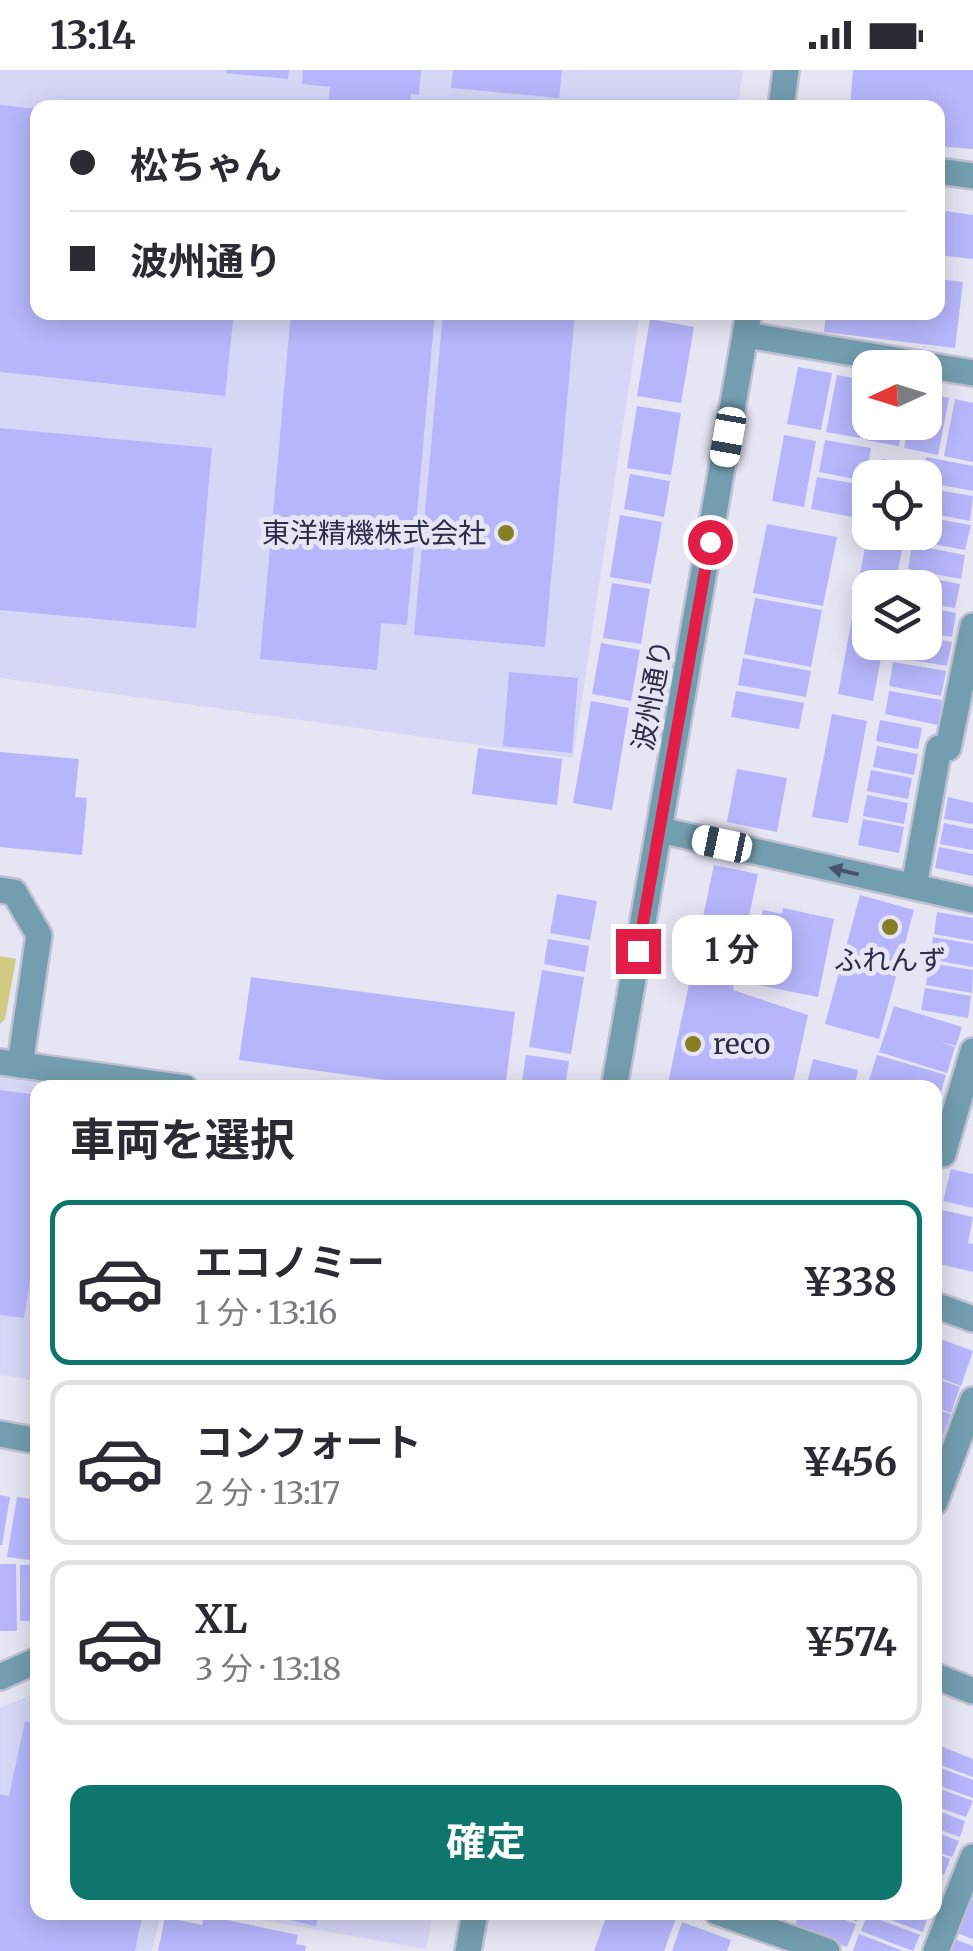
<!DOCTYPE html>
<html lang="ja">
<head>
<meta charset="utf-8">
<style>
  :root { --surface:#fff; --page:#f7f7f7; --text:#2b2b33; --muted:#7c7c81; --line:#e1e1e2; --accent:#0f766e }
  body { margin:0; font-family:Merriweather,"Noto Sans JP",serif; background:var(--page); color:var(--text); height:100vh; display:flex; flex-direction:column; font-size:38px; white-space:nowrap }
  * { box-sizing:border-box; margin:0 }
  p { font-size:32px; color:var(--muted) }
  .icon { flex:none; width:55px; height:55px; fill:none; stroke:currentColor; stroke-width:2; stroke-linecap:round; stroke-linejoin:round }
  .map { position:relative; flex:1; overflow:hidden }
  .sheet { position:absolute; left:30px; top:1010px; width:912px; height:840px; display:flex; flex-direction:column; background:var(--surface); border-radius:20px; box-shadow:0 5px 25px #0003 }
  .sheet>* { flex:none }
  .guide { position:absolute; left:30px; top:30px; width:915px; height:220px; border-radius:20px; box-shadow:0 5px 25px #0003; display:grid; align-content:center; height:220px; padding:0 40px; background:var(--surface) }
  .needle { width:65px; rotate:266deg }
  .fabs { position:absolute; left:852px; top:280px; display:grid; gap:20px }
  .fabs a { display:grid; place-items:center; width:90px; height:90px; border-radius:20px; background:var(--surface); box-shadow:0 5px 25px #0003; font-size:50px }
  .end { position:absolute; width:45px; height:45px; margin:-22px; border:12px solid #e11d48; background:#fff; box-shadow:0 0 0 5px #fff }
  .from { border-radius:50% }
  .bubble { position:absolute; height:70px; border-radius:20px; background:var(--surface); box-shadow:0 5px 25px #0003; font-size:32px; font-weight:700; line-height:70px; text-align:center }
  .car { position:absolute; width:30px; height:60px; margin:-30px -15px; border-radius:12px; box-shadow:0 0 8px 2px #0007; background:linear-gradient(#fff 24%,#345 0 40%,#fff 0 76%,#345 0 86%,#fff 0) }
  .guide b { display:flex; align-items:center; gap:35px; height:95px; font-size:38px }
  .guide b+b { border-top:2px solid var(--line) }
  .guide i { width:25px; height:25px; background:var(--text) }
  ul { padding:0; list-style:none }
  li { display:flex; align-items:center; gap:30px; height:165px; margin:0 20px 15px; padding:0 20px; border:5px solid var(--line); border-radius:20px }
  li div { flex:1 }
  li b { display:block; font-size:38px }
  li em { font-style:normal; font-weight:700 }
  li.active { border-color:var(--accent) }
  li>.icon { width:90px; height:90px; stroke-width:1.5 }
  h2 { padding:0 40px; font-size:45px; line-height:120px }
  .button { display:flex; gap:20px; margin-top:auto; padding:20px 40px }
  .button a { flex:1; height:115px; border-radius:20px; background:var(--accent); color:#fff; font-size:40px; font-weight:700; line-height:115px; text-align:center }
  .status { display:flex; justify-content:space-between; align-items:center; height:70px; padding:0 50px; background:var(--surface); direction:ltr }
  .status svg { height:28px; fill:currentColor }
  .map>svg:first-child { display:block }
  .built { fill:#d6d7f7 }
  .green { fill:#d0ca83 }
  .building { fill:#b7b6fc }
  .lines { fill:none; stroke-linecap:round; stroke-linejoin:round }
  .minor-casing { stroke:#c0c0d2; stroke-width:30 }
  .minor { stroke:#739eaf; stroke-width:25 }
  .oneway { fill:#46556d }
  .route { stroke:#e11d48; stroke-width:12 }
  .poi-dot { fill:#867e25; stroke:#e5e5f4; stroke-width:4 }
  .labels { text-anchor:middle; stroke-width:10; stroke-linejoin:round; paint-order:stroke }
  .poi-label { font-size:28px; fill:#2e2d49; stroke:#e5e5f4; text-anchor:end }
  .street-label { font-size:28px; fill:#2e2d49; stroke:#e5e5f4 }
</style>
</head>
<body>
<div class="status"><b>13:14</b><svg viewBox="0 0 49 12"><path d="M0 12V9h3v3zM5 12V6h3v6zM10 12V3h3v9zM15 12V0h3v12zM26 1h20v11H26zM47 4h2v5h-2z"/></svg></div>
<div class="map">
<svg width="973" height="1881" viewBox="0 0 973 1881">
  <rect width="100%" height="100%" fill="#e5e5f4"/>
  <g class="built">
    <polygon points="0,0 743,0 737,37 38,38 38,242 640,243 573,688 0,608"/>
    <polygon points="0,1008 69,1017 38,1018 37,1311 0,1305"/>
    <polygon points="37,1622 38,1842 161,1843 152,1881 0,1881 0,1638"/>
    <polygon points="221,1843 433,1843 426,1879"/>
  </g>
  <polygon class="green" points="0,886 16,889 5,949 0,954"/>
  <g class="building">
    <polygon points="227,0 289,0 288,9 226,3"/>
    <polygon points="303,0 421,0 419,25 411,24 410,38 328,38 330,17 302,14"/>
    <polygon points="453,0 562,0 559,28 451,18"/>
    <polygon points="853,0 973,0 973,79 938,76 938,38 850,38"/>
    <polygon points="0,35 38,39 38,242 234,242 225,326 0,302"/>
    <polygon points="938,140 973,145 973,189 938,185"/>
    <polygon points="938,209 963,212 955,278 824,262 826,242 938,242"/>
    <polygon points="291,242 435,242 407,555 381,553 377,600 260,589"/>
    <polygon points="443,242 575,242 545,577 414,565"/>
    <polygon points="650,249 694,257 681,333 637,326"/>
    <polygon points="798,297 832,303 821,360 787,354"/>
    <polygon points="837,305 870,311 860,368 826,362"/>
    <polygon points="925,323 949,328 938,385 904,378 909,352 925,352"/>
    <polygon points="955,329 973,333 973,392 944,386"/>
    <polygon points="637,336 681,343 671,405 627,398"/>
    <polygon points="868,352 903,352 899,376 865,370"/>
    <polygon points="0,358 212,378 196,558 0,540"/>
    <polygon points="784,365 816,371 804,437 772,431"/>
    <polygon points="825,370 871,378 865,411 819,402"/>
    <polygon points="926,387 973,396 973,421 925,412 923,408"/>
    <polygon points="882,389 917,396 915,408 879,408"/>
    <polygon points="630,404 670,411 664,447 624,439"/>
    <polygon points="817,407 863,415 857,448 811,439"/>
    <polygon points="925,418 973,426 970,451 925,442"/>
    <polygon points="620,445 662,452 651,514 610,507"/>
    <polygon points="925,447 971,455 965,480 912,470 914,462 925,462"/>
    <polygon points="767,454 837,467 823,536 753,523"/>
    <polygon points="868,462 905,462 895,518 870,518 870,521 857,519"/>
    <polygon points="912,475 965,485 961,509 908,499"/>
    <polygon points="907,504 960,514 955,538 925,533 925,518 904,518"/>
    <polygon points="612,513 650,519 641,574 603,568"/>
    <polygon points="755,528 822,540 811,597 744,584"/>
    <polygon points="854,537 870,540 870,572 884,572 873,631 838,624"/>
    <polygon points="925,537 956,543 952,567 925,562"/>
    <polygon points="925,567 952,572 947,596 893,587 896,572 925,572"/>
    <polygon points="601,573 640,580 631,631 592,624"/>
    <polygon points="743,588 811,601 806,627 738,615"/>
    <polygon points="893,592 946,601 941,626 889,616"/>
    <polygon points="509,602 578,608 572,683 503,676"/>
    <polygon points="736,621 804,633 799,659 731,647"/>
    <polygon points="889,621 942,630 938,655 885,644"/>
    <polygon points="591,631 629,638 612,740 573,733"/>
    <polygon points="832,644 867,651 848,753 812,747"/>
    <polygon points="880,650 922,658 918,679 876,671"/>
    <polygon points="877,676 918,684 914,705 873,697"/>
    <polygon points="478,678 562,689 557,735 472,724"/>
    <polygon points="0,682 79,689 75,727 87,728 82,785 0,777"/>
    <polygon points="737,699 787,708 777,762 727,752"/>
    <polygon points="871,700 912,708 908,729 867,721"/>
    <polygon points="867,725 908,733 904,754 863,746"/>
    <polygon points="948,727 973,733 973,754 944,749"/>
    <polygon points="863,749 904,757 899,783 858,775"/>
    <polygon points="944,753 973,759 973,780 940,774"/>
    <polygon points="939,777 973,784 973,806 935,798"/>
    <polygon points="714,795 758,804 733,920 808,945 792,1018 667,1018"/>
    <polygon points="557,824 597,831 590,870 550,863"/>
    <polygon points="860,825 914,840 879,969 825,954"/>
    <polygon points="783,838 834,849 818,927 748,913 763,840 782,844"/>
    <polygon points="937,842 973,848 973,871 934,864"/>
    <polygon points="933,867 973,874 973,897 929,889"/>
    <polygon points="548,869 589,876 585,902 544,894"/>
    <polygon points="929,893 973,900 972,923 926,915"/>
    <polygon points="542,900 584,907 571,984 529,977"/>
    <polygon points="251,907 515,942 505,1018 443,1018 239,990"/>
    <polygon points="925,918 971,926 968,948 921,940"/>
    <polygon points="894,936 962,957 956,976 941,972 955,977 947,1003 879,982"/>
    <polygon points="526,985 569,991 565,1018 521,1018"/>
    <polygon points="877,985 946,1005 938,1031 935,1030 935,1018 893,1018 869,1010"/>
    <polygon points="813,989 858,1000 854,1018 806,1018"/>
    <polygon points="0,1020 38,1025 38,1161 24,1248 0,1245"/>
    <polygon points="951,1099 973,1104 973,1138 943,1131"/>
    <polygon points="942,1140 973,1147 968,1173 973,1174 973,1202 935,1193 935,1168"/>
    <polygon points="935,1267 973,1281 961,1316 935,1306"/>
    <polygon points="935,1308 960,1317 951,1343 935,1337"/>
    <polygon points="935,1339 951,1344 941,1371 935,1369"/>
    <polygon points="0,1425 10,1427 2,1475 0,1475"/>
    <polygon points="17,1427 38,1430 30,1490 7,1487"/>
    <polygon points="0,1494 16,1494 17,1561 0,1561"/>
    <polygon points="20,1495 38,1495 37,1551 20,1551"/>
    <polygon points="25,1651 38,1654 38,1842 143,1842 135,1881 0,1881 0,1724 9,1726"/>
    <polygon points="935,1674 973,1689 973,1707 935,1693"/>
    <polygon points="935,1696 973,1710 973,1728 935,1714"/>
    <polygon points="935,1717 973,1731 966,1747 935,1736"/>
    <polygon points="935,1740 965,1751 960,1767 935,1758"/>
    <polygon points="935,1762 959,1771 952,1787 935,1781"/>
    <polygon points="935,1783 950,1789 944,1805 935,1802"/>
    <polygon points="935,1805 943,1808 936,1828 935,1828"/>
    <polygon points="973,1812 973,1869 954,1862"/>
    <polygon points="252,1842 319,1842 316,1856"/>
    <polygon points="608,1842 662,1842 676,1848 664,1881 594,1881"/>
    <polygon points="800,1842 824,1842 856,1854 847,1877 794,1858"/>
    <polygon points="834,1842 860,1842 857,1852"/>
    <polygon points="919,1842 928,1846 923,1862 872,1843"/>
    <polygon points="204,1845 298,1865 296,1874 306,1876 305,1881 158,1881 165,1847 202,1855"/>
    <polygon points="867,1845 920,1865 913,1881 861,1861"/>
    <polygon points="682,1852 731,1870 727,1881 672,1881"/>
    <polygon points="859,1864 903,1881 853,1881"/>
    <polygon points="949,1867 973,1876 973,1881 944,1881"/>
  </g>
  <g class="lines">
    <defs>
      <g id="minor">
        <polyline points="781,38 786,0"/>
        <polyline points="938,101 973,106"/>
        <polyline points="746,265 973,303"/>
        <polyline points="660,760 973,830"/>
        <polyline points="914,816 939,678 948,678 973,556"/>
        <polyline points="0,820 14,822 39,865 20,995"/>
        <polyline points="0,992 185,1018"/>
        <polyline points="614,1018 749,242"/>
        <polyline points="943,1084 973,981"/>
        <polyline points="935,1235 973,1249"/>
        <polyline points="0,1364 38,1371"/>
        <polyline points="935,1432 973,1330"/>
        <polyline points="935,1606 973,1621"/>
        <polyline points="0,1607 38,1590"/>
        <polyline points="717,1842 827,1881"/>
        <polyline points="468,1881 475,1842"/>
        <polyline points="936,1881 973,1787"/>
      </g>
    </defs>
    <use href="#minor" class="minor-casing"/>
    <use href="#minor" class="minor"/>
  </g>
  <defs><path id="oneway-solid" d="M-6-.8H1V-3.2L6.5 0L1 3.2V.8H-6Z" transform="scale(2.5)"/></defs>
  <use class="oneway" href="#oneway-solid" transform="translate(844 801) rotate(-167)"/>
  <g class="lines">
    <polyline class="route" points="638,881 710,472"/>
  </g>
  <g class="poi-dot">
    <circle cx="506" cy="463" r="10"/>
    <circle cx="890" cy="857" r="10"/>
    <circle cx="693" cy="974" r="10"/>
  </g>
  <g class="labels">
    <g class="poi-label">
      <text x="486" y="473">東洋精機株式会社</text>
      <text x="890" y="900" text-anchor="middle">ふれんず</text>
      <text x="713" y="984" text-anchor="start">reco</text>
    </g>
    <g class="street-label">
      <text transform="translate(652 625) rotate(-80)" y="10">波州通り</text>
    </g>
  </g>
</svg>
<div class="fabs">
<a><svg class="needle" viewBox="-14 -14 28 28"><path d="M0-13l5 13h-10z" fill="#e53935"/><path d="M0 13l5-13h-10z" fill="#7c7c81"/></svg></a>
<a><svg class="icon" aria-label="locate" viewBox="0 0 24 24"><circle cx="12" cy="12" r="6"/><path d="M12 2v4M12 18v4M2 12h4M18 12h4"/></svg></a>
<a><svg class="icon" aria-label="layers" viewBox="0 0 24 24"><path d="M12 4l9 5-9 5-9-5zM3 14l9 5 9-5"/></svg></a>
</div>
<i class="end from" style="left:710px;top:472px"></i>
<i class="end" style="left:638px;top:881px"></i>
<div class="bubble" style="left:672px;top:845px;width:120px">1 分</div>
<i class="car" style="left:728px;top:367px;rotate:190deg"></i>
<i class="car" style="left:722px;top:774px;rotate:282deg"></i>
<div class="guide">
<b><i class="from"></i>松ちゃん</b>
<b><i></i>波州通り</b>
</div>
<section class="sheet">
<h2>車両を選択</h2>
<ul>
<li class="active"><svg class="icon" aria-label="car" viewBox="0 0 24 24"><path d="M5 17H2v-5l4-1 3-4h7l3 4 3 1v5h-3M9 17h6M6 11h13"/><circle cx="7" cy="17" r="2"/><circle cx="17" cy="17" r="2"/></svg><div><b>エコノミー</b><p>1 分 · 13:16</p></div><em>¥338</em></li>
<li><svg class="icon" aria-label="car" viewBox="0 0 24 24"><path d="M5 17H2v-5l4-1 3-4h7l3 4 3 1v5h-3M9 17h6M6 11h13"/><circle cx="7" cy="17" r="2"/><circle cx="17" cy="17" r="2"/></svg><div><b>コンフォート</b><p>2 分 · 13:17</p></div><em>¥456</em></li>
<li><svg class="icon" aria-label="car" viewBox="0 0 24 24"><path d="M5 17H2v-5l4-1 3-4h7l3 4 3 1v5h-3M9 17h6M6 11h13"/><circle cx="7" cy="17" r="2"/><circle cx="17" cy="17" r="2"/></svg><div><b>XL</b><p>3 分 · 13:18</p></div><em>¥574</em></li>
</ul>
<div class="button"><a>確定</a></div>
</section>
</div>
</body>
</html>
